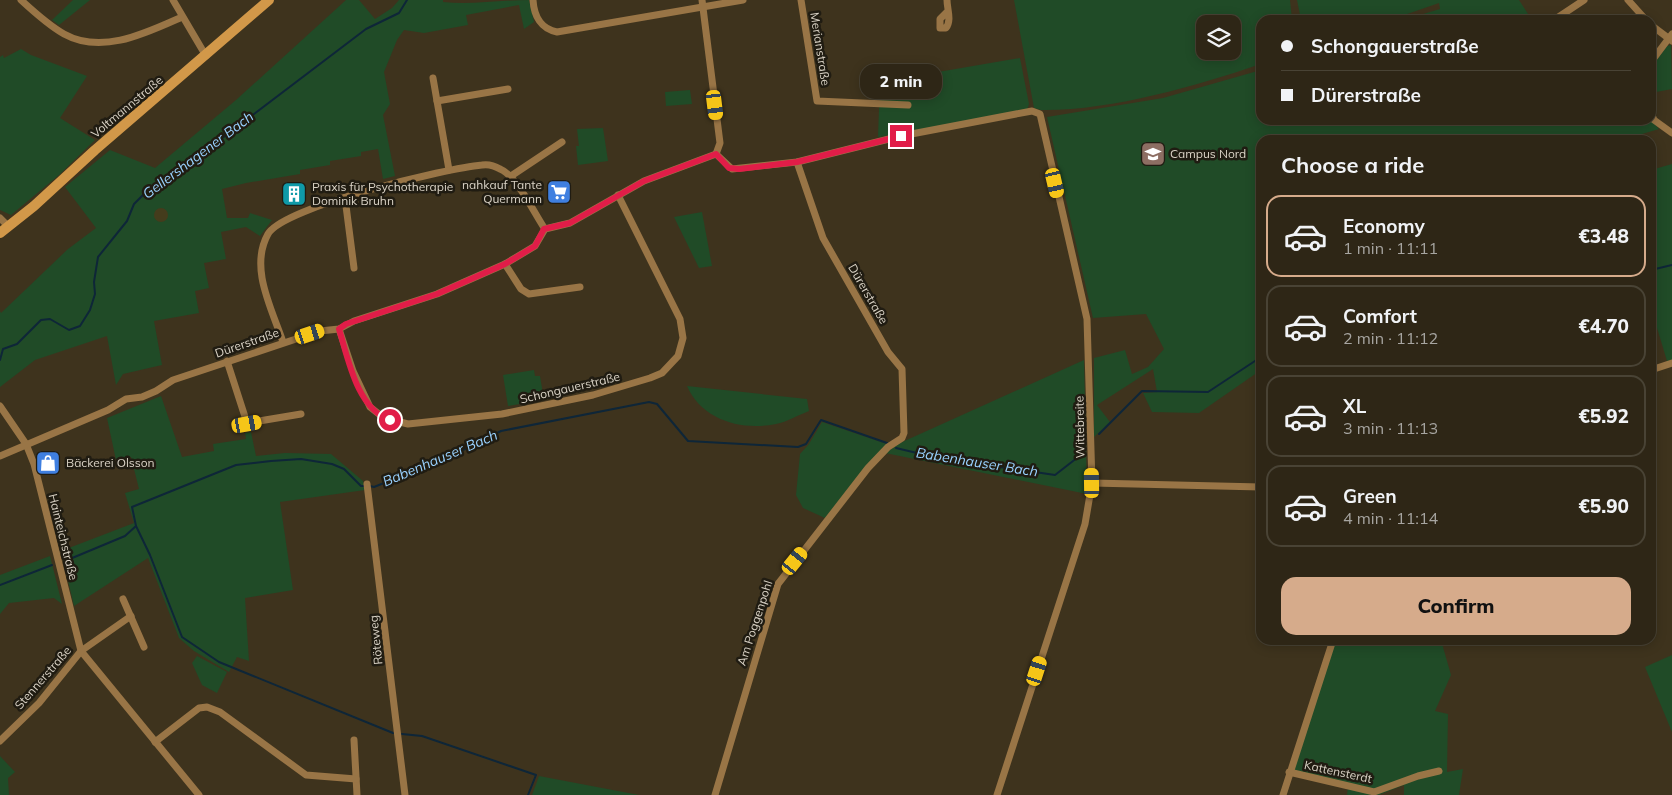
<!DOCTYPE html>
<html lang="en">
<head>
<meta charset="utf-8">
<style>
  :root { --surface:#2e2616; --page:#3a3223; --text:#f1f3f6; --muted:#a7a5a1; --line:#494335; --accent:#d6ab8b }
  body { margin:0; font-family:Mulish,sans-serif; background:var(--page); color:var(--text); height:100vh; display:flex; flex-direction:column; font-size:19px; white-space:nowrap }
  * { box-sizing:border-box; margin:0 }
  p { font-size:16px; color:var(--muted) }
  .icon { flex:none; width:28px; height:28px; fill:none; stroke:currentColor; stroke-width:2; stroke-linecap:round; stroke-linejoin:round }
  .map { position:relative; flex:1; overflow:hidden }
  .sheet { position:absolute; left:1256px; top:135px; width:400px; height:510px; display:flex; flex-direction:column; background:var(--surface); border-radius:15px; box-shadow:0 2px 12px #0003,0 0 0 1px var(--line) }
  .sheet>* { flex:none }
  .top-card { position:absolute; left:1256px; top:15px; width:400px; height:110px; border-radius:15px; box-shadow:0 2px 12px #0003,0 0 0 1px var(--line); display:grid; align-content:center; height:110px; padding:0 25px; background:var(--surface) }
  .controls { position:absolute; left:1196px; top:15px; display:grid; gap:10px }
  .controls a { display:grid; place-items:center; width:45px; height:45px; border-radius:10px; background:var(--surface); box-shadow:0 2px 12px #0003,0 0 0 1px var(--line); font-size:25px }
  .end { position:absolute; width:22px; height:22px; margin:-11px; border:6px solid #e11d48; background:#fff; box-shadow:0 0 0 2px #fff }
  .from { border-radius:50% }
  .bubble { position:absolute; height:35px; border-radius:15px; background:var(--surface); box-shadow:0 2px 12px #0003,0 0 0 1px var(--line); font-size:16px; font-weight:800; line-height:35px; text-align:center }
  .car { position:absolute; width:15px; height:30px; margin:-15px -8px; border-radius:6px; box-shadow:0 0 4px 1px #0007; background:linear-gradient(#f5c518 24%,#345 0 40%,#f5c518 0 76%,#345 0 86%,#f5c518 0) }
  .top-card b { display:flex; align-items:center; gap:18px; height:48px; font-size:19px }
  .top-card b+b { border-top:1px solid var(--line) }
  .top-card i { width:12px; height:12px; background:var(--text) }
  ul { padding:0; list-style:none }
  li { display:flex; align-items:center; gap:15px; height:82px; margin:0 10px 8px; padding:0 15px; border:2px solid var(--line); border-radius:15px }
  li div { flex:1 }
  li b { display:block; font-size:19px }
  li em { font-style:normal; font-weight:800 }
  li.current { border-color:var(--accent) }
  li>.icon { width:45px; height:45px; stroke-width:1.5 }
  h2 { padding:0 25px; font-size:22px; line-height:60px }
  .cta { display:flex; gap:10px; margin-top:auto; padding:10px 25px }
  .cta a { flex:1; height:58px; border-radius:15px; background:var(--accent); color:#111; font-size:20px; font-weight:800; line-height:58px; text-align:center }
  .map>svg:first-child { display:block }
  .green { fill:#204b27; fill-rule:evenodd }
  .sand { fill:#443c1c }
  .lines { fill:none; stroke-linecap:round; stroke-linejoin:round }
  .stream { stroke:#0e2638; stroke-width:2 }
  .street { stroke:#997546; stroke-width:7 }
  .secondary { stroke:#d29849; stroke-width:10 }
  .route { stroke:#e11d48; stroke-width:6 }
  .labels { text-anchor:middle; stroke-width:5; stroke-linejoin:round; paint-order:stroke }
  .street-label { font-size:12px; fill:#dad3c6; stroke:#201c12 }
  .poi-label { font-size:12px; fill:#dad3c6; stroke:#201c12; text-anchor:start }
  .water-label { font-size:14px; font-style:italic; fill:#99d2ff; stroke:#201c12 }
</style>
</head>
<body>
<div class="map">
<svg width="1672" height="795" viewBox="0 0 1672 795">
  <rect width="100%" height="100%" fill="#3e331d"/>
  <g class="green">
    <polygon points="73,0 90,0 59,25 52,20"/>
    <path d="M346,0h13l16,19 17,-11 7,-8h44v2c28,3 57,-2 86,-2l5,22 -10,7 -5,-24 -53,10 2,10 -44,8 -20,-3 -7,10 -13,32 6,32 -7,11 12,61 -12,3 -5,-30 -17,3v4l-31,5v4l-30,5v4l-54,9 -24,6 5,29h21l2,-5 22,7 -12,16 -14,-9 -25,5 5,27 -22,4 5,25 -14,3 4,22 -45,8 8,44 -39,9 -7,11 -9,-49 -72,24 -35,27v-76l1,2 67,-64 28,-21 -31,-41 45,-37 45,18 81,-68z"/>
    <path d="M1014,0h276l2,20h-31v44c-65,22 -151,47 -220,46l-7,-2zM1205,24h27v27h-27z"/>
    <polygon points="1297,0 1519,0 1532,20 1403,20 1440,9 1439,3 1390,20 1301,20"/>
    <polygon points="1671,45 1672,89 1651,93 1651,68 1667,46"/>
    <polygon points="21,49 31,55 87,76 60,118 95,140 59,175 11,215 0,210 0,57 3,55 4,58"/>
    <polygon points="1020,58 1029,104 1027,110 878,137 880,82"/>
    <polygon points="1261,70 1261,120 1651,120 1651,105 1656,119 1651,120 1659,129 1635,136 1636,140 1261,140 1261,370 1199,413 1152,412 1143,393 1157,392 1153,369 1097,405 1110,422 1094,437 1094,358 1125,350 1132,374 1148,367 1164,349 1146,314 1093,318 1047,117 1163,98"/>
    <polygon points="690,90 692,104 666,106 665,92"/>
    <polygon points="603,128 608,161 578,165 576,146 579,146 577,129"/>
    <polygon points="1672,164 1672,360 1667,361 1651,308 1651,170"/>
    <polygon points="702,212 712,266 699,268 674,217"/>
    <polygon points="1084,360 1087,494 885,453 900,443"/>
    <polygon points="534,370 535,376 540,376 544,400 508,406 503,375"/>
    <path d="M687,386l120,13 2,12c-11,4 -22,11 -33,13 -35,7 -74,-4 -89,-38z"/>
    <polygon points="161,396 182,457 214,451 213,444 246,439 245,433 251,432 256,456 285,453 331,454 363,481 365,490 280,502 293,590 245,598 249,661 237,657 229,672 194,651 179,638 148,558 74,606 61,551 134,523 125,493 139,489 131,457 116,460 107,418"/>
    <polygon points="822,422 887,444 865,467 825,518 803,508 796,495 800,454 809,444"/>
    <polygon points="50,556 62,604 54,598 9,603 0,614 0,575"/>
    <polygon points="1336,640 1441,640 1451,675 1435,711 1448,714 1447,772 1463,769 1459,795 1404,795 1404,785 1379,795 1347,795 1348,786 1293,771"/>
    <polygon points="1672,655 1672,732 1645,667"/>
    <polygon points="197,656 227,672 217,693 202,685 192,663"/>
    <polygon points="0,756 15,772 8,778 9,795 0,795"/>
    <polygon points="539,776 639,795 532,795"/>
  </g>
  <circle class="sand" cx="161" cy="215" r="7"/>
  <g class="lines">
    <g class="stream">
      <polyline points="1651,270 1672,265"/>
      <polyline points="0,360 3,349 17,344 41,320 50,319 69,330 80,326 90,310 95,294 94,282 98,257 127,221 134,204 152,186 204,152 366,29 399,13 407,0"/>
      <polyline points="1099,434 1142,391 1208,392 1261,357"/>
      <polyline points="896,448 938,458 1055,475 1082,454"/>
      <polyline points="370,486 374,487 449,457 501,431 649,402 657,404 688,441 798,447 806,444 821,420 887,443"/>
      <polyline points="136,526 150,555 182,637 219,662 393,733"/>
      <polyline points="65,561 125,536 136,526 132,507 236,465 271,461 301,459 332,464 344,469 361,486 365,486"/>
      <polyline points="0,585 52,565"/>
      <polyline points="402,734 422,736 536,775 528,795"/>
    </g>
    <g class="street">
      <path d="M21,0c13,12 27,25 43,34 38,21 82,-1 118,-17"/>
      <polyline points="173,0 206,56"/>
      <path d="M533,0c1,16 8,29 24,32l186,-32"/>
      <polyline points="702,0 720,143 716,154"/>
      <polyline points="801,0 817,101 908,105"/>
      <path d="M947,0c0,9 5,20 -1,28h-6v-9l8,-8"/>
      <polyline points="1628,0 1646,20"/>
      <polyline points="1554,20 1584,0"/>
      <polyline points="1651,25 1672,41"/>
      <polyline points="1651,62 1672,34"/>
      <polyline points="433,78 449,170"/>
      <polyline points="437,101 508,89"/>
      <polyline points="1651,113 1654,120 1672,133"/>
      <polyline points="716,154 732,169 797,162 901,136 1032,111 1040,114 1087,319 1092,483 1085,524 997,795"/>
      <polyline points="511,176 562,142"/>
      <polyline points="345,198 354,268"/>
      <polyline points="0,218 9,227"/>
      <polyline points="505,264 521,289 529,294 580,287"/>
      <polyline points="339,329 353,371 370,407 384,418 408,424 502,414 593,395 650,378 662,373 678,356 683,338 680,319 618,195"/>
      <path d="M283,342c-11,-33 -34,-74 -15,-108 15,-27 179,-66 214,-69 6,-1 13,1 18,4 17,7 34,44 45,60"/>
      <polyline points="227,361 247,423 301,414"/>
      <polyline points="1651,370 1672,363"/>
      <polyline points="0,406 26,444 34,464 81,651 199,795"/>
      <polyline points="0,456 108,410 126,399 142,397 156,391 173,380 320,331 339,329 354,321 437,294 505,264 535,246 545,229 570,223 644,181 716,154"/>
      <polyline points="1092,483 1261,487"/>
      <polyline points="367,484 405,795"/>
      <polyline points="123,599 144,647"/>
      <polyline points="354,740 357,795"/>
      <polyline points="0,741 39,703 81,651 131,616"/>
      <polyline points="155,742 199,708 207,707 220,712 306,775 356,779"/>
      <polyline points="1289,772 1374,792 1418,776 1439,771"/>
      <polyline points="715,795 778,584 868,468 888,447 902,438 904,433 902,369 888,352 823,238 797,162"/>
      <polyline points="1283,795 1333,640"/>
    </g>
    <polyline class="secondary" points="0,233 34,206 95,150 269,0"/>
  </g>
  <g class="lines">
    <path class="route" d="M390,420c-33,-11 -42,-62 -51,-91l7,-5 91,-30 68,-30 30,-18 9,-17 26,-6 74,-42 72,-27 13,14 10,1 58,-7 104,-26"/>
  </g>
  <defs>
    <symbol id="university-square" viewBox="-11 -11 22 22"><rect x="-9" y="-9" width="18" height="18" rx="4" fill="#8d6e63" stroke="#201c12"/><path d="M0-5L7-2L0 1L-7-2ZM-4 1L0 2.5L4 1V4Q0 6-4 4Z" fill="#fff"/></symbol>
    <symbol id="supermarket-square" viewBox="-11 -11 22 22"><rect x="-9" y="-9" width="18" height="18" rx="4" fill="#3f7fe0" stroke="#201c12"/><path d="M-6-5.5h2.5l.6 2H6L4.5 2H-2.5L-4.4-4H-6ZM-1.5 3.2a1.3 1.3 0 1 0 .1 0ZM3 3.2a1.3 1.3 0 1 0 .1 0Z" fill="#fff"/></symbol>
    <symbol id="building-square" viewBox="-11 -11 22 22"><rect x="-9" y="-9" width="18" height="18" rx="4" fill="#0f9aa8" stroke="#201c12"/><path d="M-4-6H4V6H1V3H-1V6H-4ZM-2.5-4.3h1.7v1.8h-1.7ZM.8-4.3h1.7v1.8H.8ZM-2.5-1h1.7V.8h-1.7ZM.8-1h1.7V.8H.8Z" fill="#fff"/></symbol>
    <symbol id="shop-square" viewBox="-11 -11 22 22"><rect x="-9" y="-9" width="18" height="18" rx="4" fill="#3f7fe0" stroke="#201c12"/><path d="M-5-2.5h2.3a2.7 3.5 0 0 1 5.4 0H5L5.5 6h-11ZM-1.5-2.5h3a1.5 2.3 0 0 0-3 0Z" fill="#fff"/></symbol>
  </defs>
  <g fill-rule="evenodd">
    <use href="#university-square" x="1139" y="140" width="28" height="28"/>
    <use href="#supermarket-square" x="545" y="178" width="28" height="28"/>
    <use href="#building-square" x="280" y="180" width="28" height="28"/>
    <use href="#shop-square" x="34" y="449" width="28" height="28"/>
  </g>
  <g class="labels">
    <g class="street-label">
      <text transform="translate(820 49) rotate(81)" y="4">Merianstraße</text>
      <text transform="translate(127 107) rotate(-40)" y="4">Voltmannstraße</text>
      <text transform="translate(868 294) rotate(60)" y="4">Dürerstraße</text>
      <text transform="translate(247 343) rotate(-19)" y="4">Dürerstraße</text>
      <text transform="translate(570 388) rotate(-13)" y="4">Schongauerstraße</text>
      <text transform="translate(1080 427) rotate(-91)" y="4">Wittebreite</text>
      <text transform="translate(63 537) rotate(76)" y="4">Hainteichstraße</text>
      <text transform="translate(755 623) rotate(-72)" y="4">Am Poggenpohl</text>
      <text transform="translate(376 640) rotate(-96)" y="4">Röteweg</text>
      <text transform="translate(43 678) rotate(-49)" y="4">Stennerstraße</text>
      <text transform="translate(1338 772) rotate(12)" y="4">Kattensterdt</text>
    </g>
    <g class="poi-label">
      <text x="1170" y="158">Campus Nord</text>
      <text x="542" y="189" text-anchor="end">nahkauf Tante<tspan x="542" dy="14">Quermann</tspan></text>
      <text x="312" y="191">Praxis für Psychotherapie<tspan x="312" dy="14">Dominik Bruhn</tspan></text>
      <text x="66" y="467">Bäckerei Olsson</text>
    </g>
    <g class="water-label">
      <text transform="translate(198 155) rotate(-37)" y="5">Gellershagener Bach</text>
      <text transform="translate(440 458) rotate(-23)" y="5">Babenhauser Bach</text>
      <text transform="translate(977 462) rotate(9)" y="5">Babenhauser Bach</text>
    </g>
  </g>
</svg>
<div class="controls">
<a><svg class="icon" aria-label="layers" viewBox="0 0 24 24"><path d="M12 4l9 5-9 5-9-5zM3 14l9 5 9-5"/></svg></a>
</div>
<i class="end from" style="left:390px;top:420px"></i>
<i class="end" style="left:901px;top:136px"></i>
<div class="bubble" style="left:860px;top:64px;width:82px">2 min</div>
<i class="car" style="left:715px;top:105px;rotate:173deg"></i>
<i class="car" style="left:1055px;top:183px;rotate:167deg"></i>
<i class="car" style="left:310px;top:334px;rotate:72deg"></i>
<i class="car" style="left:247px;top:424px;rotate:80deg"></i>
<i class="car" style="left:1092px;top:483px;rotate:359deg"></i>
<i class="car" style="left:795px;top:561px;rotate:39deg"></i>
<i class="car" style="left:1037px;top:671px;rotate:18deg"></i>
<div class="top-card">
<b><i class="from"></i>Schongauerstraße</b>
<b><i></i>Dürerstraße</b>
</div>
<section class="sheet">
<h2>Choose a ride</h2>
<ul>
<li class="current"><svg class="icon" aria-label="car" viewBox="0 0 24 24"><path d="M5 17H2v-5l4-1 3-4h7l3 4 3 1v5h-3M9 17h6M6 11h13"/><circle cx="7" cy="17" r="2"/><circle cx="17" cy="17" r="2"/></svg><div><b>Economy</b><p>1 min · 11:11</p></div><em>€3.48</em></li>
<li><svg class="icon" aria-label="car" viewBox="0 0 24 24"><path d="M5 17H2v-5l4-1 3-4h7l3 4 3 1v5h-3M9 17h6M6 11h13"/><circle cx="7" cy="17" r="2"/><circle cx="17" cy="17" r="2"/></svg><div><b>Comfort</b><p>2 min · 11:12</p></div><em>€4.70</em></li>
<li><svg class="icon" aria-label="car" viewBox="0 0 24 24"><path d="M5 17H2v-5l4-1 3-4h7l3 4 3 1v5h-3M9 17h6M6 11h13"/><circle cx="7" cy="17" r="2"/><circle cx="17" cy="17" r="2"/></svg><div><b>XL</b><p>3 min · 11:13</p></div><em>€5.92</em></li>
<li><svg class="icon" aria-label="car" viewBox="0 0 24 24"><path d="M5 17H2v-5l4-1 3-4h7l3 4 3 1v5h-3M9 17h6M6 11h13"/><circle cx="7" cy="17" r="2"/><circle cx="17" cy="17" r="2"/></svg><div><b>Green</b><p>4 min · 11:14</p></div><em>€5.90</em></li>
</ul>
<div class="cta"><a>Confirm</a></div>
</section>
</div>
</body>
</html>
